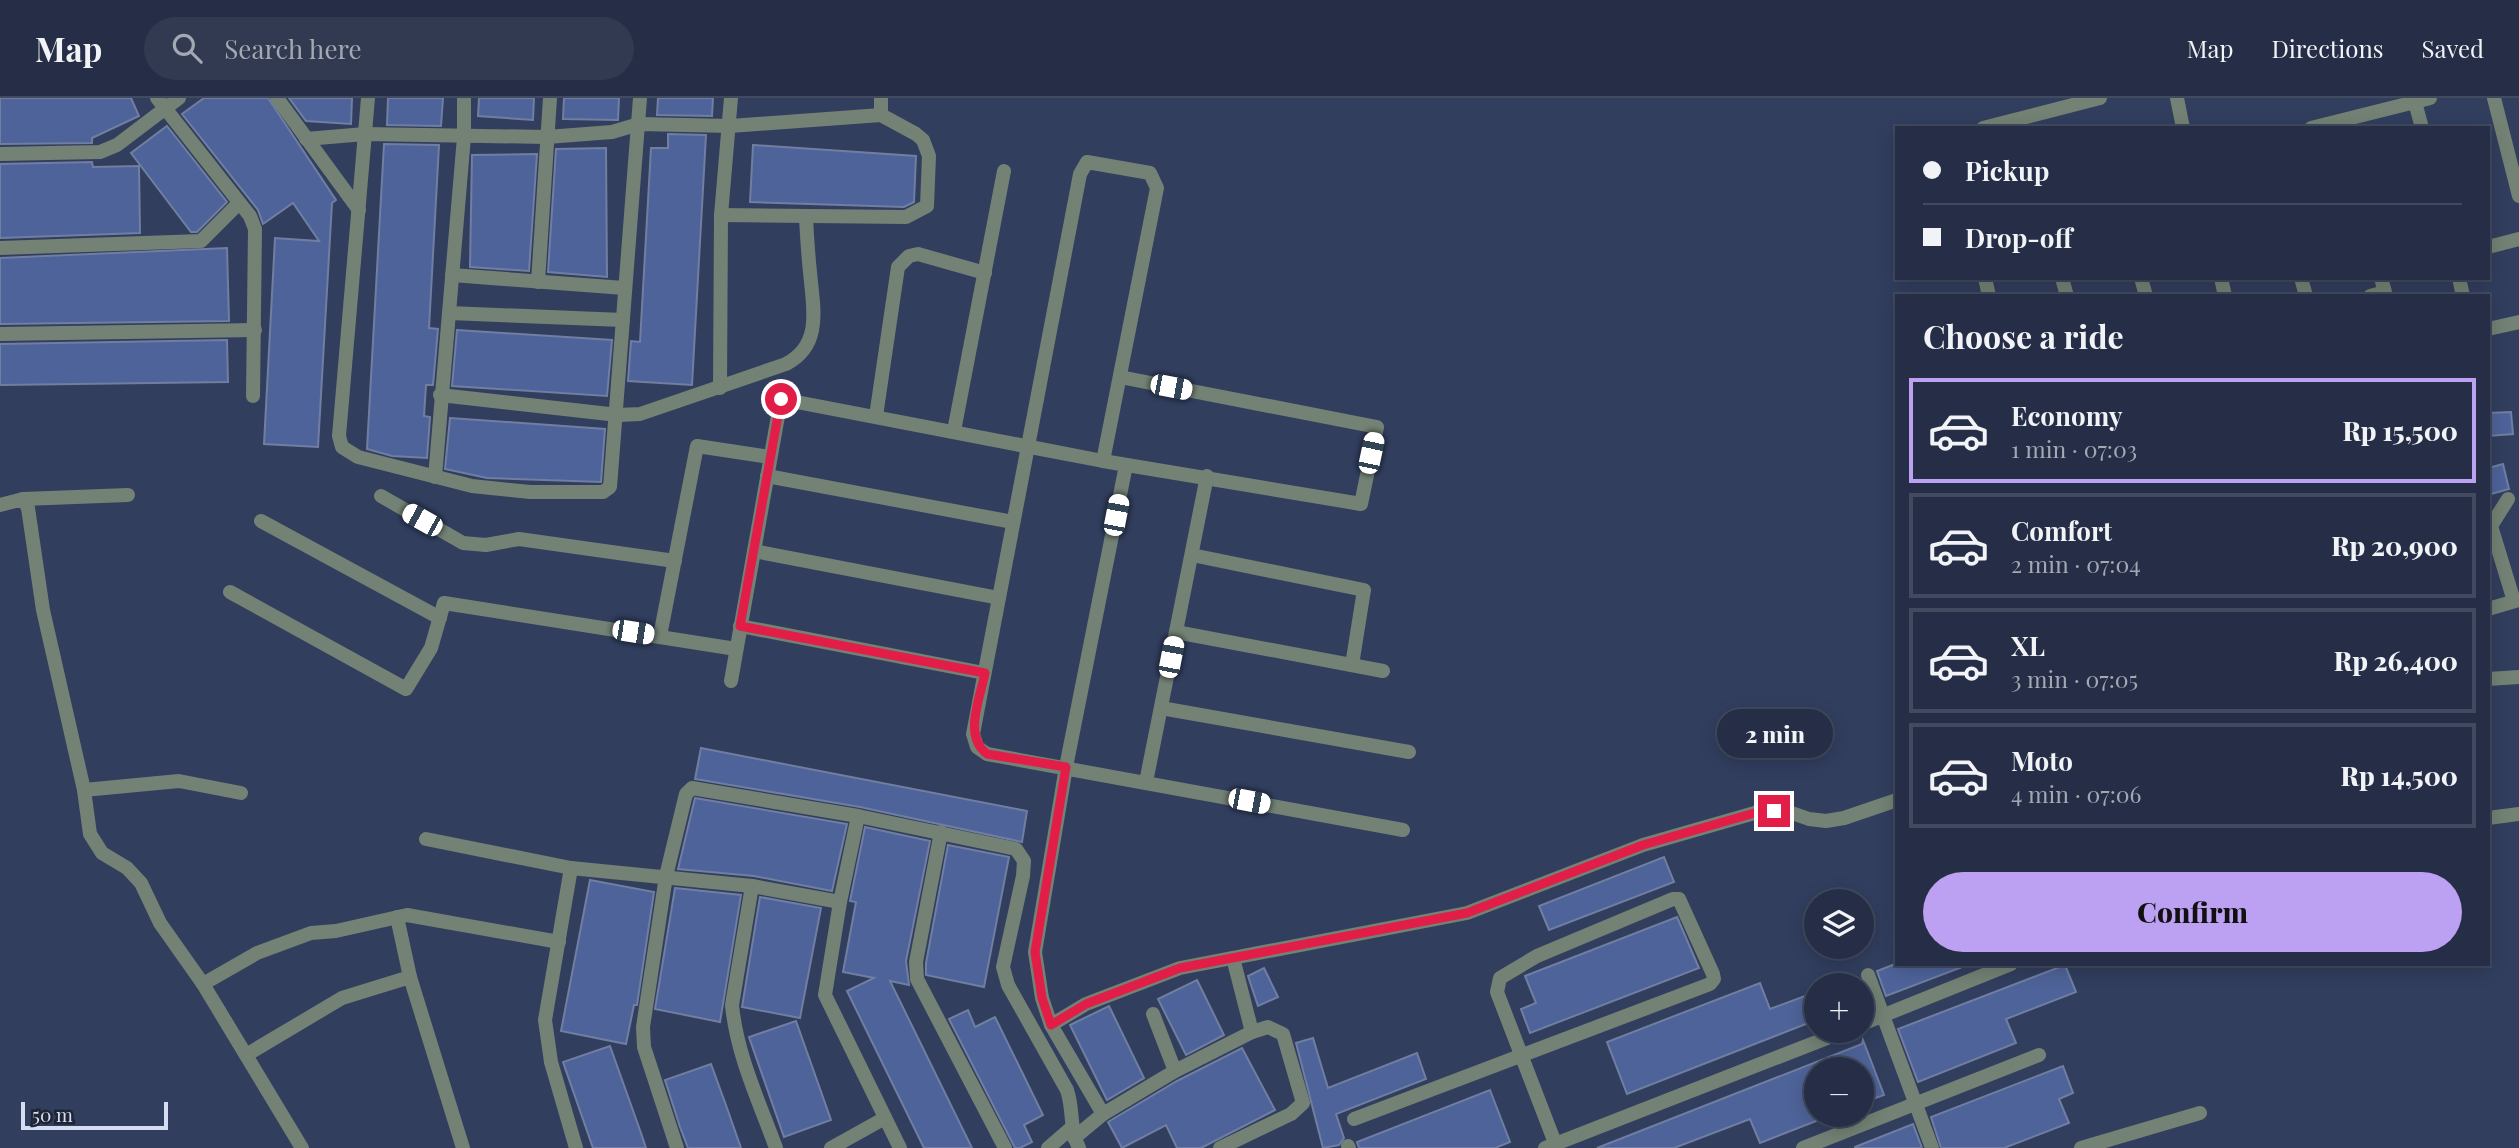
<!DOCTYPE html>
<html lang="en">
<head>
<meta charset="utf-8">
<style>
  :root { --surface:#252e46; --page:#313a51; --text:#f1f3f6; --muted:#a3a8b3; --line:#424a5f; --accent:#bca0f2 }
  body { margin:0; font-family:"Playfair Display",serif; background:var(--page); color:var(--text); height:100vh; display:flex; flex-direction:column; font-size:26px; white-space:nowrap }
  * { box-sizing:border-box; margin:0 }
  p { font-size:23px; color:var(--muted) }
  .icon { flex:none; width:38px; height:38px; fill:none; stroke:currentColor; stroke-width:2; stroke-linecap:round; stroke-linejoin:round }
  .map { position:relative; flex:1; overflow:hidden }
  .panel { position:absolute; left:1895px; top:196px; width:595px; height:672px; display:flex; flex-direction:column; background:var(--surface); border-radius:0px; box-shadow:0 4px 18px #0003,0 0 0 2px var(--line) }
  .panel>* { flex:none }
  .guide { position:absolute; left:1895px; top:28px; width:595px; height:154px; border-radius:0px; box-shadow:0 4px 18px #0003,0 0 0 2px var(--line); display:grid; align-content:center; height:154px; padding:0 28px; background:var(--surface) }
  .tools { position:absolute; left:1804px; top:791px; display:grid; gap:14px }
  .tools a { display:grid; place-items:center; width:70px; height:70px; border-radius:50%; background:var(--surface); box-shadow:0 4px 18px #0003,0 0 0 2px var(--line); font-size:35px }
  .scale { position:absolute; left:21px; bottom:18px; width:147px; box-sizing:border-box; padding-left:7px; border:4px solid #d4ddf1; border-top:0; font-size:19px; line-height:24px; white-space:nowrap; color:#d4ddf1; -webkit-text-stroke:5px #1f2534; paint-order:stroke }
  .end { position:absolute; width:32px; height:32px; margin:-16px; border:9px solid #e11d48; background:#fff; box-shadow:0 0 0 4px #fff }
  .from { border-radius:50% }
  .bubble { position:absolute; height:49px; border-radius:24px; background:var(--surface); box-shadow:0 4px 18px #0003,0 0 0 2px var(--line); font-size:23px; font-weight:800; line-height:49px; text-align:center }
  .car { position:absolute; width:21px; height:42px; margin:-21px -10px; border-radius:9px; box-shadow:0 0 5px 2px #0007; background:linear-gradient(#fff 24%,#345 0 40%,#fff 0 76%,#345 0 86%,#fff 0) }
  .guide b { display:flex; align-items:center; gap:24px; height:66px; font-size:26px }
  .guide b+b { border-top:2px solid var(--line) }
  .guide i { width:18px; height:18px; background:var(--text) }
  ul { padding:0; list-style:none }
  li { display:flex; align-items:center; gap:21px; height:105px; margin:0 14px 10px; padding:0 14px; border:4px solid var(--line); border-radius:0px }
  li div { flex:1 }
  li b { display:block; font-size:26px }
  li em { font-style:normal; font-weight:800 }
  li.selected { border-color:var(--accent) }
  li>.icon { width:63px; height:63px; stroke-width:1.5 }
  h2 { padding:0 28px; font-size:32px; line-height:84px }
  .button { display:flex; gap:14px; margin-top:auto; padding:14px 28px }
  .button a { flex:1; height:80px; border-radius:42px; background:var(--accent); color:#111; font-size:28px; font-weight:800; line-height:80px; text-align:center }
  header { display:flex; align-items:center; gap:42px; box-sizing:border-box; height:98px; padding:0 35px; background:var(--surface); border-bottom:2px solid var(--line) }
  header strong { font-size:33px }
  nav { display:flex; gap:38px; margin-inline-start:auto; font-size:24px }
  .search { width:490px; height:63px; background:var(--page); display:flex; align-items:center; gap:18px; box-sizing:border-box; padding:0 24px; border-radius:38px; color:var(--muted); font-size:26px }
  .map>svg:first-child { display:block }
  .building { fill:#4e6399; stroke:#707ea2; stroke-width:2 }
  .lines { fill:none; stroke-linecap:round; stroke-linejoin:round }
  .street { stroke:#738274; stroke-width:14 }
  .route { stroke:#e11d48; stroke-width:9 }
</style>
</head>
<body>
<header>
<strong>Map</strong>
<div class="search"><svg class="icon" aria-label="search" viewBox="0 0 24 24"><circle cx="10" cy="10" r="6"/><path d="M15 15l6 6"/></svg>Search here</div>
<nav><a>Map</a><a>Directions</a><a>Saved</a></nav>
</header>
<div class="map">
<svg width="2519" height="1050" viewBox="0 0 2519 1050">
  <rect width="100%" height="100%" fill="#313e5e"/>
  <g class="building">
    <polygon points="0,0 131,0 139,18 92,40 92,45 0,46"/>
    <polygon points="204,0 268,0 336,102 332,105 318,349 264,346 275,140 319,143 293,105 263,126 258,112 182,16"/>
    <polygon points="289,0 352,0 351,26 306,23"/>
    <polygon points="388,0 443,0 441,28 387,27"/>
    <polygon points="479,0 534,0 533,22 478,18"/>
    <polygon points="564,0 619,0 618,22 563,21"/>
    <polygon points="658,0 713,0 712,18 657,17"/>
    <polygon points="167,28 227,104 197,134 191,134 131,55"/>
    <polygon points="668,36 706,37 692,287 628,283 631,243 640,244 651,50 668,50"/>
    <polygon points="384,46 439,47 429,230 438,231 433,287 426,287 424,318 430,319 427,360 392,358 367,351"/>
    <polygon points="753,47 916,58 914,104 904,109 750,104"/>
    <polygon points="606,50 607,179 548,174 556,51"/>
    <polygon points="537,56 529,173 470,169 472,57"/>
    <polygon points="92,64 93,69 139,68 140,135 0,140 0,66"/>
    <polygon points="227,150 229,223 0,226 0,160"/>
    <polygon points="457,232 612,242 607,298 452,288"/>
    <polygon points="227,242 228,284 0,287 0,246"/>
    <polygon points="2511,314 2513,336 2488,338 2488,315"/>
    <polygon points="450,320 605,331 601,384 487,380 445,371"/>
    <polygon points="2503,366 2509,391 2491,396 2488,370"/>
    <polygon points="701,650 1027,713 1022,744 860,709 695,681"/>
    <polygon points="695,700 847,726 832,793 754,778 678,771"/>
    <polygon points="865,729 930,743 906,863 909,887 890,883 972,1050 924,1050 847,893 874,880 843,874 856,804 850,803"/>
    <polygon points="948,747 1009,759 984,889 926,877 926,865"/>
    <polygon points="1664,759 1674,784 1549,832 1539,808"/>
    <polygon points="590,782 654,794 637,907 634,907 626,946 561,933"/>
    <polygon points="675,790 741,797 720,924 655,911"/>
    <polygon points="760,799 821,810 800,920 742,909"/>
    <polygon points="1677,819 1699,870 1530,935 1521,911 1536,905 1525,878"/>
    <polygon points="1895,866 1964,866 1965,868 1886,898 1877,873"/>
    <polygon points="2065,867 2076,894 2006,921 2016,945 1918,984 1898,931"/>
    <polygon points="1264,870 1278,899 1258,908 1248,878"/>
    <polygon points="1197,882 1224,937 1186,957 1158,901"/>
    <polygon points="1760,885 1770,911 1816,894 1816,922 1627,996 1607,944"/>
    <polygon points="1109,908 1144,980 1107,1002 1070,927"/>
    <polygon points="968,912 975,929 995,919 1043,1017 1024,1027 1032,1044 1020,1050 1015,1050 949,921"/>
    <polygon points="796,923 831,1022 784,1039 749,939"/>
    <polygon points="1313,940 1328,990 1417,955 1426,981 1336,1016 1344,1040 1339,1047 1323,1050 1296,945"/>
    <polygon points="1863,942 1884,997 1862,1005 1862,971 1816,971 1816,1023 1760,1045 1750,1021 1674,1050 1597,1050 1862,946"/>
    <polygon points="610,948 641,1035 646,1050 593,1050 563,964"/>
    <polygon points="1242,950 1275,1012 1201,1050 1177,1050 1166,1027 1122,1050 1108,1024 1177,983"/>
    <polygon points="711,966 727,1010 741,1050 688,1050 680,1029 665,982"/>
    <polygon points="2063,968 2073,995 2059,1001 2069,1025 2004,1050 1941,1050 1931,1019"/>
    <polygon points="1490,992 1510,1044 1495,1050 1359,1050 1357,1044"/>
    <polygon points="1913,1026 1922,1050 1855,1050 1855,1049"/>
  </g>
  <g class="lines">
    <g class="street">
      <polyline points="157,0 250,118 255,131 253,298"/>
      <polyline points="277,0 359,112"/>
      <polyline points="368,0 339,338 342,349 358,359 472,388 530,394 603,394 610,389 640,0"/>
      <polyline points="2177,0 2183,30"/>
      <polyline points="2494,0 2519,98"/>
      <polyline points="1983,30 2100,0"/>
      <polyline points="2311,30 2415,4"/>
      <polyline points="2422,30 2415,4 2430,0"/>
      <polyline points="306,41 365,36 547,39 612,34 639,26 730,28 881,17"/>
      <polyline points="0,56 100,54 117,47 179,0"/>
      <polyline points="721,117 906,119 927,108 929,58 923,42 916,36 881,17 881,0"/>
      <polyline points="2488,149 2519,141"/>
      <polyline points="0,150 201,143 239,105"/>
      <polyline points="452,177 624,190"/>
      <polyline points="1985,180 1989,198"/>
      <polyline points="2062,180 2067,198"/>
      <polyline points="2141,180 2146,198"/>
      <polyline points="2221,180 2225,198"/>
      <polyline points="2301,180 2306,198"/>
      <polyline points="2459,180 2463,198"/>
      <polyline points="538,184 550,0"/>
      <polyline points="2370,198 2385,194 2381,180"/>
      <polyline points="449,215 623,222"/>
      <polyline points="2488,231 2519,224"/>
      <polyline points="0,236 255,232"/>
      <polyline points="720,290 721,117 731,0"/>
      <path d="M440,297l178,20 22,-1 146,-50c37,-19 27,-57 24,-92 -2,-18 -3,-36 -4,-54"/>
      <polyline points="876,318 898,169 909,158 918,156 985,175"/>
      <polyline points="954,333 1004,73"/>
      <polyline points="1103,363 1157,90 1150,75 1087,64 1080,76 973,636 977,649 987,656 1403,732"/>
      <polyline points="767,378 1013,424"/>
      <polyline points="435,379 464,39 464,0"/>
      <polyline points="381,398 463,445 486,447 519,441 675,463"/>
      <polyline points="23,401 128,397"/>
      <polyline points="2508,401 2491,428 2514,503"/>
      <polyline points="0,407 23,401 28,410 43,512 84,692 90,736 102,755 127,770 141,785 160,825 203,886 302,1050"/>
      <polyline points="261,423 440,520"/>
      <polyline points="754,453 999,500"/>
      <polyline points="1192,457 1364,492 1352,567"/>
      <polyline points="230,494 406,591 431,550 444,505 736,551"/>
      <polyline points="2488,511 2519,502"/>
      <polyline points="740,528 984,575"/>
      <polyline points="1176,534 1383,573"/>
      <polyline points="660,538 697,348 770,359"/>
      <polyline points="2488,581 2519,579"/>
      <polyline points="731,583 781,301 1103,363 1361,406 1377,329 1120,279"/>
      <polyline points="1161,610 1409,654"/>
      <polyline points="1146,684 1207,378"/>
      <polyline points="84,692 179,683 241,695"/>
      <polyline points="858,718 840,804 825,897 900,1050"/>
      <polyline points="2488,720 2519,716"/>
      <polyline points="941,734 916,864 917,881 1005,1050"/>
      <polyline points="426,741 571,770 752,788 840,804"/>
      <polyline points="571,770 545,922 551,964 576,1050"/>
      <path d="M752,788l-20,119c5,51 27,96 44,143"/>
      <polyline points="397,819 410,879"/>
      <polyline points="1233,860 1252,934"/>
      <polyline points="1868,877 1932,1050"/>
      <polyline points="203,886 257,855 311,835 336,833 407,817 559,844"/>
      <polyline points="1153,916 1175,973"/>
      <polyline points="1862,926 2011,866"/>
      <polyline points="1051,927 1086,906 1180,870 1467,815 1643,747 1758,714 1789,714 1809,721 1826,723 1844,720 1897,702"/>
      <polyline points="246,957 342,900 410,879 463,1050"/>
      <polyline points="1103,1016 1175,973 1252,934 1268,929 1283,936 1303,1005 1291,1016 1220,1050"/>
      <polyline points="1354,1021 1710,886 1714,881 1713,876 1679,801 1673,801 1537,858 1500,880 1497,894 1557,1050"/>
      <polyline points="1074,1040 1103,1016 1051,927 1042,900 1035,854 1066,669 1126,367"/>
      <polyline points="1348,1048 1349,1050"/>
      <path d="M677,1050l-33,-101 -1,-20 23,-151 20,-82 6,-6 166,28 158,33 8,12 -1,15 -20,91 5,18 59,105c7,21 2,38 12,58"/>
      <polyline points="831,1050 885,1020"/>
      <polyline points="1048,1050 1070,1031"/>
      <polyline points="1545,1050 1845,933"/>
      <polyline points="1803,1050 2039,957"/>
      <polyline points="2081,1050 2200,1015"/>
    </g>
  </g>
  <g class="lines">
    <path class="route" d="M781,301l-41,227 245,47c-5,26 -22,63 2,81l79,13 -31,185 7,46 9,27 35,-21 94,-36 287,-55 176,-68 115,-33 16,-1"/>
  </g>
</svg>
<div class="tools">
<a><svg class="icon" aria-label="layers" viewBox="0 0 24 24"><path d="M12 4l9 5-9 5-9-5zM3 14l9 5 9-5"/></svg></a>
<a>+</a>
<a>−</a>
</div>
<div class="scale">50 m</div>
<i class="end from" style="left:781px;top:301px"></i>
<i class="end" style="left:1774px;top:713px"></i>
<div class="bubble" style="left:1717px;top:611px;width:116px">2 min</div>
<i class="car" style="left:1171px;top:289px;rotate:101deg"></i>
<i class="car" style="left:1371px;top:355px;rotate:12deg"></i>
<i class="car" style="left:1116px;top:417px;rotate:11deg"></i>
<i class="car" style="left:422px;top:422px;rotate:299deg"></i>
<i class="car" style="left:633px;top:534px;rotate:99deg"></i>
<i class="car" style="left:1171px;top:559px;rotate:11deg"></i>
<i class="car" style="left:1249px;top:703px;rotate:101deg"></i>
<div class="guide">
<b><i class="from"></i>Pickup</b>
<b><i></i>Drop-off</b>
</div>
<section class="panel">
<h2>Choose a ride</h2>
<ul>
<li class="selected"><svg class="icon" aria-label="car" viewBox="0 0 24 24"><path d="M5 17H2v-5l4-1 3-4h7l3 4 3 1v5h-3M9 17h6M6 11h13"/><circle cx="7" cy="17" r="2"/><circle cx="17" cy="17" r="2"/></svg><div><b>Economy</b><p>1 min · 07:03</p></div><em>Rp 15,500</em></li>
<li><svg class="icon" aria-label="car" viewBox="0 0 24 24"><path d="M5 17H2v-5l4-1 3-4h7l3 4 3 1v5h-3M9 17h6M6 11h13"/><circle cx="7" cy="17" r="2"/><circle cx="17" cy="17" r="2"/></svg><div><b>Comfort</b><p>2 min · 07:04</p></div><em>Rp 20,900</em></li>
<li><svg class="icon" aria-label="car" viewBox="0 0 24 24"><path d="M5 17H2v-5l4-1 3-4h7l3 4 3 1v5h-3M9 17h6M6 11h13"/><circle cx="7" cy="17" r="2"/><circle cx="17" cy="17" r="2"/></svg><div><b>XL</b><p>3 min · 07:05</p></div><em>Rp 26,400</em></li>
<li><svg class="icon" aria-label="car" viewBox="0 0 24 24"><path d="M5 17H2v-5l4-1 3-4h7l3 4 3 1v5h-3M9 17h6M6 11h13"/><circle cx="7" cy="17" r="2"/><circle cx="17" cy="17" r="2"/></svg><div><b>Moto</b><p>4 min · 07:06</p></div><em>Rp 14,500</em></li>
</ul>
<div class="button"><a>Confirm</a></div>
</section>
</div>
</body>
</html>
